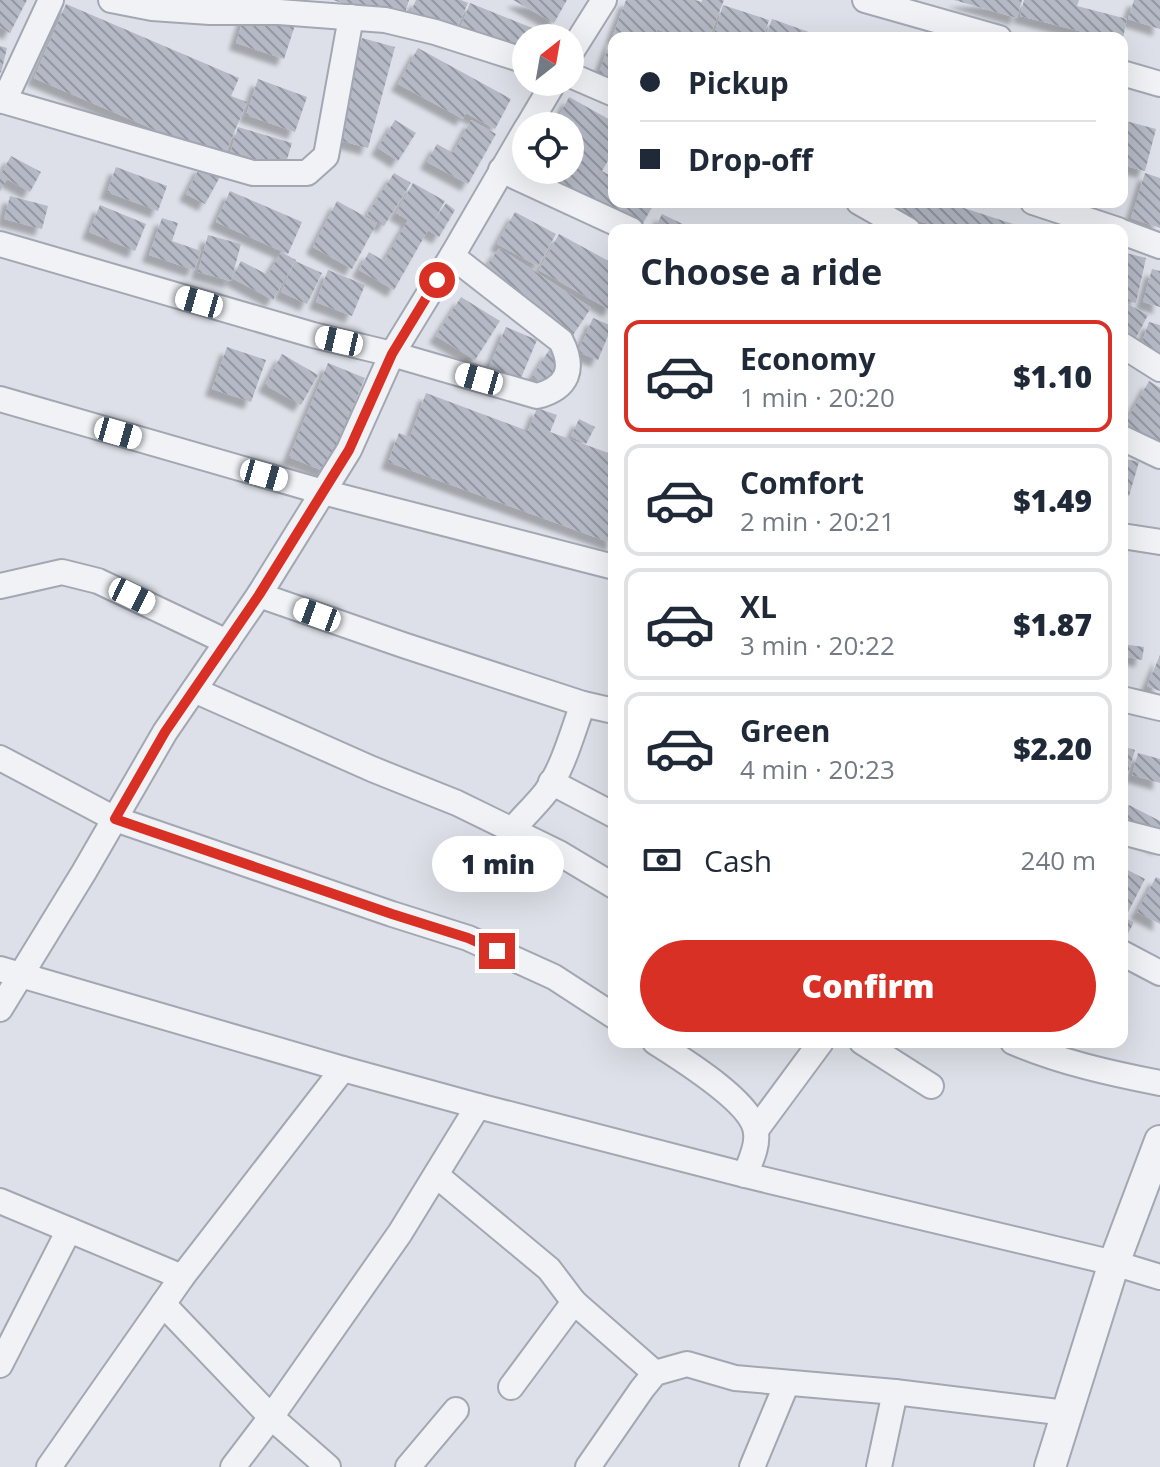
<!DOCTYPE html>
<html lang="en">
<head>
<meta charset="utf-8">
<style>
  :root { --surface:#fff; --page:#f2f2f3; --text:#1f2937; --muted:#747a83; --line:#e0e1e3; --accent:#d93025 }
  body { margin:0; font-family:"Open Sans",sans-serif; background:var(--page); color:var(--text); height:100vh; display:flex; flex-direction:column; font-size:30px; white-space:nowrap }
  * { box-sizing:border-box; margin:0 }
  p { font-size:26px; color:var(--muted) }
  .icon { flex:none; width:44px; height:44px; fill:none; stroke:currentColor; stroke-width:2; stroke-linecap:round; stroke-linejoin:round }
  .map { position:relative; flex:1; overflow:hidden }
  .sheet { position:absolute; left:608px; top:224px; width:520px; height:824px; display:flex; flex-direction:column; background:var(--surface); border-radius:16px; box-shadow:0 8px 32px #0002 }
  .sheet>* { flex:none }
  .guide { position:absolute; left:608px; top:32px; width:520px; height:176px; border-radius:16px; box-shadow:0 8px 32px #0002; display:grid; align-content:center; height:176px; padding:0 32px; background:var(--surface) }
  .needle { width:52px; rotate:31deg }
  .tools { position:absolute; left:512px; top:24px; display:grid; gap:16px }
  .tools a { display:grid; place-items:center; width:72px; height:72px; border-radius:50%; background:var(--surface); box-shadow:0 8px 32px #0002; font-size:40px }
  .end { position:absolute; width:36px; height:36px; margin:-18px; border:10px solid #d93025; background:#fff; box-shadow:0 0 0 4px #fff }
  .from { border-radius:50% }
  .bubble { position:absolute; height:56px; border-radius:28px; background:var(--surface); box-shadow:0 8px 32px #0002; font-size:26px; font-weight:800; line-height:56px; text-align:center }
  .car { position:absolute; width:24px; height:48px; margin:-24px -12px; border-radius:10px; box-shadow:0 0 6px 2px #0007; background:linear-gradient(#fff 24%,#345 0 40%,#fff 0 76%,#345 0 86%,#fff 0) }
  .guide b { display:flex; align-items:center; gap:28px; height:76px; font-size:30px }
  .guide b+b { border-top:2px solid var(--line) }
  .guide i { width:20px; height:20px; background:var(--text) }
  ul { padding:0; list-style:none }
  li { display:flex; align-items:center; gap:24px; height:112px; margin:0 16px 12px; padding:0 16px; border:4px solid var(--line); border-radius:16px }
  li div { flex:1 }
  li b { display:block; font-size:30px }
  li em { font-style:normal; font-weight:800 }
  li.on { border-color:var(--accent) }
  li>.icon { width:72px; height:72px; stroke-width:1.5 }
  h2 { padding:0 32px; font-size:36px; line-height:96px }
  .pay { display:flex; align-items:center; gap:20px; height:88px; padding:0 32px; font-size:30px }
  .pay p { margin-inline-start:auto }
  .button { display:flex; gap:16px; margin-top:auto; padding:16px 32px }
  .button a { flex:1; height:92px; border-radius:48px; background:var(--accent); color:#fff; font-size:32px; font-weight:800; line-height:92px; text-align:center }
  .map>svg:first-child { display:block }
  .building { fill:url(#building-back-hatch); filter:url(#shadow) }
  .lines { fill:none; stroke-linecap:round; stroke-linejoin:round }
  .minor-casing { stroke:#a2a7b2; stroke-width:28 }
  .tertiary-casing { stroke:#a2a7b2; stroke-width:34 }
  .minor { stroke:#f0f2f6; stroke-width:24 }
  .tertiary { stroke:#f0f2f6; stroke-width:30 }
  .route { stroke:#d93025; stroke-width:10 }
</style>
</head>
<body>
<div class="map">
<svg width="1160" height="1467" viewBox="0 0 1160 1467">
  <defs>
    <pattern id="building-back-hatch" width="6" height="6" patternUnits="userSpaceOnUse" patternTransform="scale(2)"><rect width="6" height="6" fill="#b4b9c5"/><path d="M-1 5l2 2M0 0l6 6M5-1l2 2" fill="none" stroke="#9297a1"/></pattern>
    <filter id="shadow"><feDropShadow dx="-7" dy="7" stdDeviation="2" flood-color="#0004"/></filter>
  </defs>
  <rect width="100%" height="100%" fill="#dde0e8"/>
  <g class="building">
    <polygon points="0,0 27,0 10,33 0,27"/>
    <polygon points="333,0 409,0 402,23"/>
    <polygon points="416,0 461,0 468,3 451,41 407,21"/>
    <polygon points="513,0 567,0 554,23"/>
    <polygon points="626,0 695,0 702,2 702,0 724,0 709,38 680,38 657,29 654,38 614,38 614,81 598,75"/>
    <polygon points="954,0 1022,0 1017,18"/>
    <polygon points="1024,0 1079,0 1077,6 1127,19 1123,38 1107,38 1020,16"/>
    <polygon points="1134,0 1160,0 1160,29 1128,19"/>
    <polygon points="249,1 298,16 284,59 236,43"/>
    <polygon points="470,3 547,34 545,38 526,38 526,63 457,36"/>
    <polygon points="66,4 239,78 231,96 247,102 223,159 34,78"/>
    <polygon points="723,5 769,20 763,38 713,38"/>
    <polygon points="772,19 826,38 765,38"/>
    <polygon points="362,38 395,47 368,148 335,139"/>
    <polygon points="0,46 7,48 1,73 0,72"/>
    <polygon points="418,48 511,99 495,129 466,113 463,119 398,84"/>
    <polygon points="258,79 307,97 295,132 246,115"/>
    <polygon points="569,97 614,122 614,150 602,171 614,178 614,202 655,202 639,230 529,170 570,170 570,126 554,126"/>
    <polygon points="395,120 416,133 398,161 378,148"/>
    <polygon points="471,120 496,134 468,184 427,162 437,144 453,153"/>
    <polygon points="1122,120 1156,129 1145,171 1122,165"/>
    <polygon points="238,127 292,143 282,176 228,160"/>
    <polygon points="11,156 41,172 30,192 7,179 0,191 0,171 2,172"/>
    <polygon points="201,165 221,175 205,204 186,194"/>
    <polygon points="116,167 167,186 158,211 107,192"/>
    <polygon points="394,173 411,183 384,226 367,215"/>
    <polygon points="1145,173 1160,178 1160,228 1131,218"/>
    <polygon points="413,183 445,201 433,222 446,203 455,210 439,237 428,230 394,290 359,270 369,252 384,261 408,220 396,213"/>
    <polygon points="230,191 302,222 288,254 216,222"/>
    <polygon points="10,196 48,206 42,229 4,219"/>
    <polygon points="337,201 377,223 352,269 313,247"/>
    <polygon points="876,202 945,202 1032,230 941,230 942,228 916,220 913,230"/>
    <polygon points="100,205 146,224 135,251 89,232"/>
    <polygon points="515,212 556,234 538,266 497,244"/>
    <polygon points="662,214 695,230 654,230"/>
    <polygon points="162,218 178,223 172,241 201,251 194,270 149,255"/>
    <polygon points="559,234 614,264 614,303 610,310 539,270"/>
    <polygon points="208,235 241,244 231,281 198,272"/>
    <polygon points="499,248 591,308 571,338 479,278"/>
    <polygon points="281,252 296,260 273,300 232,278 241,261 268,275"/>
    <polygon points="1122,252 1146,258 1136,303 1122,300"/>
    <polygon points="295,261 322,273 307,304 281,292"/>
    <polygon points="1152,269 1160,271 1160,307 1143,302"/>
    <polygon points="328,270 365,285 352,316 316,302"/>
    <polygon points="461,297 500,321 475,360 436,336"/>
    <polygon points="1122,301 1148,315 1129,351 1122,347"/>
    <polygon points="593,318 612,326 598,360 578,352"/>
    <polygon points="1149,322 1160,325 1160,355 1140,348"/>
    <polygon points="506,327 537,340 518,385 487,372"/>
    <polygon points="227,347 266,360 251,402 212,389"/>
    <polygon points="549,350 563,359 545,385 532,377"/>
    <polygon points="282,354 318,375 301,405 265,385"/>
    <polygon points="328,363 365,378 326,472 289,457"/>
    <polygon points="1149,381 1160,388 1160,451 1122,429"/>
    <polygon points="426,393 528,431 537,408 557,415 550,432 614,455 614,544 388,462 399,433 410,437"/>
    <polygon points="579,419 595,427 586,444 571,436"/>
    <polygon points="1122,458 1139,462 1129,496 1122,494"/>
    <polygon points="1122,644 1144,647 1142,660 1122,656"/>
    <polygon points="1160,655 1160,691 1147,686"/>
    <polygon points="1122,746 1135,750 1123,791 1122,791"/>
    <polygon points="1138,753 1160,759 1160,783 1132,775"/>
    <polygon points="1129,805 1160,821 1160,848 1122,828 1122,818"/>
    <polygon points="1122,867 1145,879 1125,918 1134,922 1122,945"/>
    <polygon points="1156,877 1160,879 1160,924 1137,912"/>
  </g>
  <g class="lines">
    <defs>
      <g id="minor">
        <polyline points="111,0 152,8 210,12 279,12 385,20 435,32 526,61"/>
        <polyline points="865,0 999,38"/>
        <polyline points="570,54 604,0"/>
        <polyline points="1122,73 1160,84"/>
        <polyline points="570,75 614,94"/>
        <polyline points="0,100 253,173 307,173 326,156 351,17"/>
        <polyline points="4,101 51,0"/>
        <polyline points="528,126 554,82"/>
        <polyline points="501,170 631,230"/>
        <polyline points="859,202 908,230"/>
        <polyline points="1033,202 1118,230"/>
        <polyline points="1122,232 1160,246"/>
        <path d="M0,244l313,91 79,19 145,42c31,-8 38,-27 24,-55l-109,-85"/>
        <polyline points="1122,345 1160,369"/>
        <polyline points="0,399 323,492 614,567"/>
        <polyline points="1122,438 1160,456"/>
        <polyline points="1122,536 1160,542"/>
        <polyline points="0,586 62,572 98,581 227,642"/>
        <polyline points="259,595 403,645 583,704 614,711"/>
        <polyline points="194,690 372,769 457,803 559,853 614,886"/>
        <polyline points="1122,699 1160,708"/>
        <polyline points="0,758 115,819 392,914 468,938 554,977 614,1016"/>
        <polyline points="551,782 614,815"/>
        <path d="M512,830c11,-13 24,-25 34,-38 18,-26 26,-59 37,-88"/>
        <polyline points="1122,832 1160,842"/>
        <polyline points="1122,953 1160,973"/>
        <polyline points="0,969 343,1069 478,1106 745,1175 1114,1263 1160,1277"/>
        <polyline points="0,1009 84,872 165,732 259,595 349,450 392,354 452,256 526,129"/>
        <path d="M655,1042c25,16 99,61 101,91 2,14 -6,29 -11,42"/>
        <polyline points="862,1042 931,1086"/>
        <path d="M1013,1042c47,20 96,31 147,41"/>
        <polyline points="756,1130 821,1042"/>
        <polyline points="436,1175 549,1269 574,1302 655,1373"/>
        <polyline points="0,1201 182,1277"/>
        <polyline points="163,1304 271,1417 328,1467"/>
        <polyline points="0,1365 69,1230"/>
        <polyline points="511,1387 574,1302"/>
        <polyline points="49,1467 182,1277 343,1069"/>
        <polyline points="233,1467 271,1417 400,1233 478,1106"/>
        <polyline points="408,1467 456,1410"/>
        <polyline points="588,1467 642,1389 655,1373 687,1364 735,1378 895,1392 1066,1413"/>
        <polyline points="752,1467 787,1383"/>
        <polyline points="879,1467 895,1392"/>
      </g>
      <polyline id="tertiary" points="1050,1467 1114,1263 1160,1141"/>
    </defs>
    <use href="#minor" class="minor-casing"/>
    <use href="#tertiary" class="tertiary-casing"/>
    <use href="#minor" class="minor"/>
    <use href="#tertiary" class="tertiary"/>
  </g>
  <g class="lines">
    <polyline class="route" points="437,280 392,354 349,450 259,595 165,732 115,819 392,914 468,938 497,951"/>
  </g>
</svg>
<div class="tools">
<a><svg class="needle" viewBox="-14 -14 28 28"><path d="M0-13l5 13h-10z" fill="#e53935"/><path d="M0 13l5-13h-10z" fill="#747a83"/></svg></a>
<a><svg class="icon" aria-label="locate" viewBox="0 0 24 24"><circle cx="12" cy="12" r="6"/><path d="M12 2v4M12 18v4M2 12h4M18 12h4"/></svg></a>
</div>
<i class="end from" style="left:437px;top:280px"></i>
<i class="end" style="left:497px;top:951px"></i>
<div class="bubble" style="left:432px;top:836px;width:132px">1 min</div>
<i class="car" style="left:199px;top:302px;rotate:286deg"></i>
<i class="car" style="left:339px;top:341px;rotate:283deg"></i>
<i class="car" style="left:479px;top:379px;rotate:286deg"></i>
<i class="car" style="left:118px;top:433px;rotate:106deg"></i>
<i class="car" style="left:264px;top:475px;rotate:106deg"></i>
<i class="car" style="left:132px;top:596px;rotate:116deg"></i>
<i class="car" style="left:317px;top:615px;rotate:290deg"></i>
<div class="guide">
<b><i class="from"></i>Pickup</b>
<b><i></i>Drop-off</b>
</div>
<section class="sheet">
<h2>Choose a ride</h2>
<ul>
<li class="on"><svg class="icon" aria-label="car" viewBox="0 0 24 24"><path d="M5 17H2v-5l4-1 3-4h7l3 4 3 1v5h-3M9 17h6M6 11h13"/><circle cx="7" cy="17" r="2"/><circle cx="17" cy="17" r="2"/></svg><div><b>Economy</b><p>1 min · 20:20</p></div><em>$1.10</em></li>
<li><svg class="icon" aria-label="car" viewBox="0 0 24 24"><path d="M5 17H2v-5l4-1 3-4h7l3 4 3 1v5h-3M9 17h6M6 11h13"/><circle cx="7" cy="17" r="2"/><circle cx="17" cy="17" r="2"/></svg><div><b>Comfort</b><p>2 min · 20:21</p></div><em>$1.49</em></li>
<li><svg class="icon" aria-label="car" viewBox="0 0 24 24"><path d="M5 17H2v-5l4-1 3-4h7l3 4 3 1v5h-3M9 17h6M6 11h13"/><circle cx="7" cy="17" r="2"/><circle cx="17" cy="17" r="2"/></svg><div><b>XL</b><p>3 min · 20:22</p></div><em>$1.87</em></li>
<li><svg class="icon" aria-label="car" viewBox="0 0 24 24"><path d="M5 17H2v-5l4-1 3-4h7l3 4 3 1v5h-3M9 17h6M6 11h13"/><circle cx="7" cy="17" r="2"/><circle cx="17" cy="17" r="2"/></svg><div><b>Green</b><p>4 min · 20:23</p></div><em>$2.20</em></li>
</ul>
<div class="pay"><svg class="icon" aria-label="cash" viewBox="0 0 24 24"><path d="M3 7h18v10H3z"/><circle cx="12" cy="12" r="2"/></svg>Cash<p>240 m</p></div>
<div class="button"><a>Confirm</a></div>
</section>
</div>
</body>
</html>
